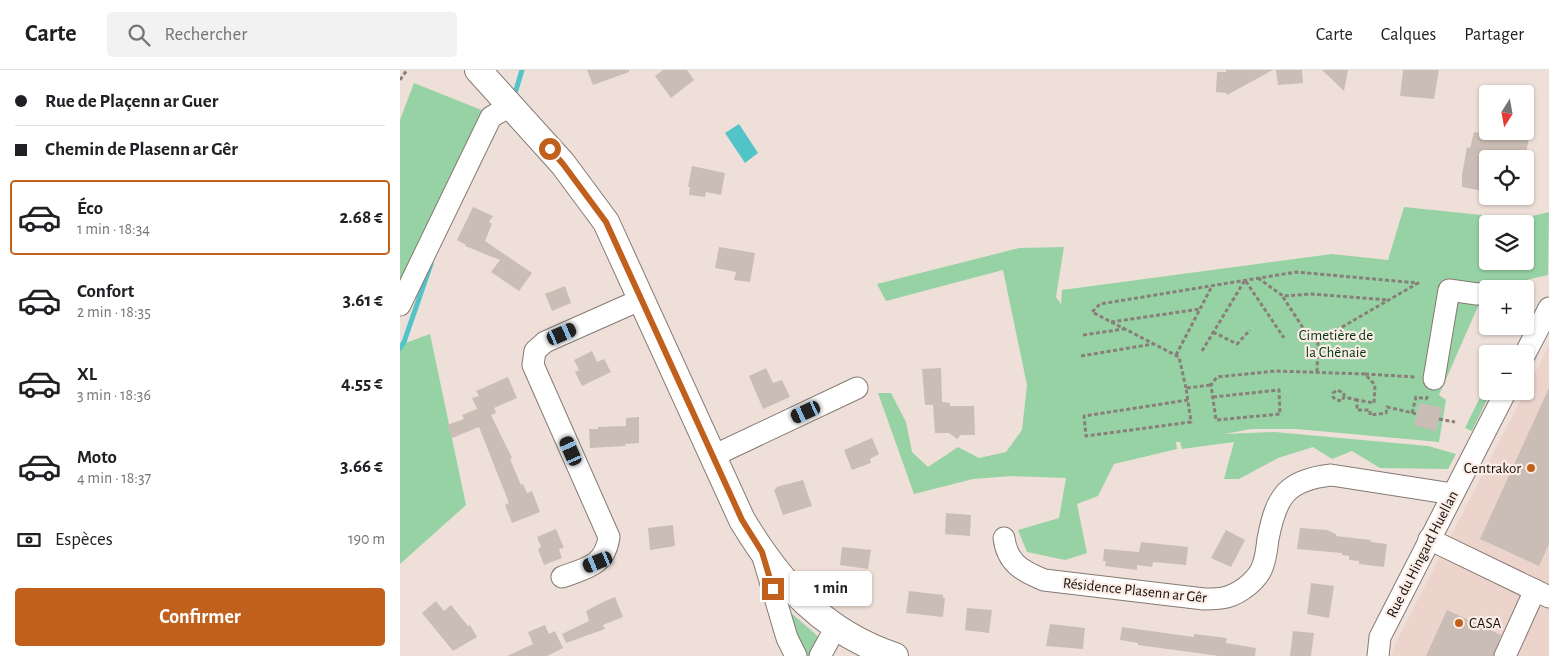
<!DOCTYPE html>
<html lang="fr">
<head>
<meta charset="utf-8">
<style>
  :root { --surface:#fff; --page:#f2f2f2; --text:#202124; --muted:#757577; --line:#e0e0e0; --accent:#c0601c }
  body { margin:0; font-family:"Alegreya Sans",sans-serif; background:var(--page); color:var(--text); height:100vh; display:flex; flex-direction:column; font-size:19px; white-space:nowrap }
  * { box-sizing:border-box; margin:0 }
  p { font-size:16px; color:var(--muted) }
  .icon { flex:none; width:28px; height:28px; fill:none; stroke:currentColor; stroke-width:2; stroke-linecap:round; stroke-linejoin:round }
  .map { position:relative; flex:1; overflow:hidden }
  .side { display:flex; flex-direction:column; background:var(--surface); width:400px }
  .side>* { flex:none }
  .banner { display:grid; align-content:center; height:110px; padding:0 15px; background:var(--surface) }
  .needle { width:32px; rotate:191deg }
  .fabs { position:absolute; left:1079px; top:15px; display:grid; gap:10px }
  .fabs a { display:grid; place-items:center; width:55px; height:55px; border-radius:5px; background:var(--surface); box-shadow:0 1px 4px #0004; font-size:25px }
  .end { position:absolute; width:22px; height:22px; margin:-11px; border:6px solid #c0601c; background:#fff; box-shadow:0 0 0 2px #fff }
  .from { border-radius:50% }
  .bubble { position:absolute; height:35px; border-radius:5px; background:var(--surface); box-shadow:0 1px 4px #0004; font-size:16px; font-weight:700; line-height:35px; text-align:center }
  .car { position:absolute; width:15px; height:30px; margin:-15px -8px; border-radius:6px; box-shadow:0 0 4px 1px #0007; background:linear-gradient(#222 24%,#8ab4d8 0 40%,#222 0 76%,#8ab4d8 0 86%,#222 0) }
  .banner b { display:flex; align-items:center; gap:18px; height:48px; font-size:19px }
  .banner b+b { border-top:1px solid var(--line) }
  .banner i { width:12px; height:12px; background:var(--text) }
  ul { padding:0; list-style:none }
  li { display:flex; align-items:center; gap:15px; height:75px; margin:0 10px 8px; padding:0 5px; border:2px solid transparent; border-radius:5px }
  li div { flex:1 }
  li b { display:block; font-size:19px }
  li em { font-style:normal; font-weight:700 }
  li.on { border-color:var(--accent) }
  li>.icon { width:45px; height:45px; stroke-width:1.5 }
  .pay { display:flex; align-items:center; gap:12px; height:55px; padding:0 15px; font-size:19px }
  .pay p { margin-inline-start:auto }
  .cta { display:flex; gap:10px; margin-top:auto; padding:10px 15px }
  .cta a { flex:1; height:58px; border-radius:5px; background:var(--accent); color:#fff; font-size:20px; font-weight:700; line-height:58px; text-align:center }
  header { display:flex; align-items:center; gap:30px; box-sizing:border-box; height:70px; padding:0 25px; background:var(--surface); border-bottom:1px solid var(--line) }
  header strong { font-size:24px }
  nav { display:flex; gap:28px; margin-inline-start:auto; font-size:18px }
  .search { width:350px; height:45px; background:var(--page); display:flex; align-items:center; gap:12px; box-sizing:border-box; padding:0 18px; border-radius:5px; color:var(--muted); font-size:19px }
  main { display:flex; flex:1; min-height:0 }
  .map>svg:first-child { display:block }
  .commercial { fill:#ecd3cc }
  .green { fill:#97d2a5; fill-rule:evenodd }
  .water { fill:#52c4c8 }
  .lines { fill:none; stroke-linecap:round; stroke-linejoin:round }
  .stream { stroke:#52c4c8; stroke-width:5 }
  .building { fill:#cabdb5 }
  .minor-casing { stroke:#867972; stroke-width:23 }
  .major-casing { stroke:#867972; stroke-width:28 }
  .path { stroke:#897f7a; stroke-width:3; stroke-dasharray:4 2.5; stroke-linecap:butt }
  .minor { stroke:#fff; stroke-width:21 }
  .major { stroke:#fff; stroke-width:26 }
  .route { stroke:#c0601c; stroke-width:6 }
  .poi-dot { fill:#c0601c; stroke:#fbede5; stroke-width:2 }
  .labels { text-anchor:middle; stroke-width:4.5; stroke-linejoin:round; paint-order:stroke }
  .park-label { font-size:15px; fill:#003615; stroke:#fbede5 }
  .poi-label { font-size:15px; fill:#15100e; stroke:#fbede5; text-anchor:end }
  .street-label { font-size:15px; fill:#15100e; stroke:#fbede5 }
</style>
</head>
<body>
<header>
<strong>Carte</strong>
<div class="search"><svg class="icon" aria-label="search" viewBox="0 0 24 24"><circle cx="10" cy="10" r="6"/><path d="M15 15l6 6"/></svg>Rechercher</div>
<nav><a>Carte</a><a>Calques</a><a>Partager</a></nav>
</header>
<main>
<section class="side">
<div class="banner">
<b><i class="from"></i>Rue de Plaçenn ar Guer</b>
<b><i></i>Chemin de Plasenn ar Gêr</b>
</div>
<ul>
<li class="on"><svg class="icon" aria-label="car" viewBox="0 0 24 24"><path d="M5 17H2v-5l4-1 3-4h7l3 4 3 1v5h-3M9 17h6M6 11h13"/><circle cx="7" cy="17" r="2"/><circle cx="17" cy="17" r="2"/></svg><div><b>Éco</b><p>1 min · 18:34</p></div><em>2.68 €</em></li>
<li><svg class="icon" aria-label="car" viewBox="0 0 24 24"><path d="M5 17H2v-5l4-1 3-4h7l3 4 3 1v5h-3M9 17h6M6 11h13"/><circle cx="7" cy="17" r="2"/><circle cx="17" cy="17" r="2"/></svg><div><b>Confort</b><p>2 min · 18:35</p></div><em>3.61 €</em></li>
<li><svg class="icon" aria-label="car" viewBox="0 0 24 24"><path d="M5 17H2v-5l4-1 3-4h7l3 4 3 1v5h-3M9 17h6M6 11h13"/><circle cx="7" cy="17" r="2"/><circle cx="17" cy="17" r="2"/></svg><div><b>XL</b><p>3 min · 18:36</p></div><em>4.55 €</em></li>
<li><svg class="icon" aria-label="car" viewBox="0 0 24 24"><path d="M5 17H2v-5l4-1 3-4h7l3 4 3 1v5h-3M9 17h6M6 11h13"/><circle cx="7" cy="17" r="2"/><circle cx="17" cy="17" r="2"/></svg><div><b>Moto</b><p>4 min · 18:37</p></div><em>3.66 €</em></li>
</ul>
<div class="pay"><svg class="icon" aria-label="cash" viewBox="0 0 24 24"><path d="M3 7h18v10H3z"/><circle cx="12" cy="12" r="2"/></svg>Espèces<p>190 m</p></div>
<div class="cta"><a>Confirmer</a></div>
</section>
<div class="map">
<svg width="1149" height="586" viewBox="0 0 1149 586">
  <rect width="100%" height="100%" fill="#eee0d8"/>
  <polygon class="commercial" points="1149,275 1149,586 991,586 995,574"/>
  <g class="green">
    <polygon points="14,13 84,41 0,219 0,50"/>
    <path d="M1004,137l116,12 29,-7 -1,63 -70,16 1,13 -40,91 7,5 -7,42 -143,-13h-45l-26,5 50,-2 153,14 28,8 -8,15 -68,-1 -28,-17 -20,8 -19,-12 -35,11 -39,21h-15l10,-37 -52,7 -2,-7h-4l1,7 -63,15 -16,32 -21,8 10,49 -22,7 -38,-8 -9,-22 41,-12 7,-40 -54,-2 -39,3 -59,15 -36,-101h13l15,29 6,30 16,15 30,-20 21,11 27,-6 16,-22 5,-45 -24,-115 -117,31 -9,-17 142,-36 45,-1 -8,50 5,7 1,-14 270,-36 56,6zM1088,154h37v37h-37z"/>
    <polygon points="30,264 66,435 0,494 0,275"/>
    <polygon points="1087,313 1088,321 1091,321 1072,361 1065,358"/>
    <polygon points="383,536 420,568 411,586 403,586"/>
  </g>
  <polygon class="water" points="339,54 358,83 345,93 325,63"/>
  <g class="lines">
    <g class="stream">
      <polyline points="116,20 122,0"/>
      <polyline points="0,278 4,272 31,194"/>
    </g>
  </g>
  <g class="building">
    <polygon points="187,0 229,0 229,2 193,15"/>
    <polygon points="263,0 287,0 294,10 271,28 255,6"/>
    <polygon points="826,0 873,0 827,25 826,23 816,22 817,2 826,2"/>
    <polygon points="876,0 902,0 903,13 878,15"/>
    <polygon points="922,0 948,0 944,21"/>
    <polygon points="1003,0 1039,0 1034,29 1000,26"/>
    <polygon points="1093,61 1130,61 1125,89 1088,89 1088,122 1062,117 1062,105 1067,77 1070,78 1074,62 1092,65"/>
    <polygon points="292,96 325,103 321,125 306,122 305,127 289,125 290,117 288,117"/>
    <polygon points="73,137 93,146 89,152 92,154 85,171 132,203 119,221 91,202 100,190 65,176 66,175 57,170"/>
    <polygon points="319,177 355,183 350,212 334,210 336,202 315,198"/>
    <polygon points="165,216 171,233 152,241 145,224"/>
    <polygon points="192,281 197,292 204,289 211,302 182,316 175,302 179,300 174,290"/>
    <polygon points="366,298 373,313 382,310 390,327 363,339 349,306"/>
    <polygon points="541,298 542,332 550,333 550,336 574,336 575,365 561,365 557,369 549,363 535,363 533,335 525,335 522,299"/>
    <polygon points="108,307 117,328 94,338 96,343 91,345 112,388 110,389 121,415 123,414 127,423 132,421 140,442 112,453 105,435 109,433 79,357 52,368 47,355 64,349 62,345 77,339 72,328 79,326 76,321"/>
    <polygon points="1149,318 1149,474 1139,496 1080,469"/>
    <polygon points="1020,333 1042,338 1036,361 1014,355"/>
    <polygon points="239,347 239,373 225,374 225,376 190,378 189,359 198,359 198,357 226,356 226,348"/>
    <polygon points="472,368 479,384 470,389 471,393 452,400 444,380"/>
    <polygon points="403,410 412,436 383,445 374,420 377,418 376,417"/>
    <polygon points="546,443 571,445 570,466 545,464"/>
    <polygon points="273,455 275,476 250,480 248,458"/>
    <polygon points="900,458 927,460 936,464 936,466 971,470 971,472 987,474 984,497 959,494 959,491 949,490 949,486 942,485 942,483 897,479"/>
    <polygon points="156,459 164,478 159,479 162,488 144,495 138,479 141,477 137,467"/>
    <polygon points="826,460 845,470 831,497 811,488"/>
    <polygon points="741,472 788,477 786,495 753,492 752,497 737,495 737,500 705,496 706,491 703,491 704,479 739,482"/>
    <polygon points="442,477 471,480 468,499 440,495"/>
    <polygon points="911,513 934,516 929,548 907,544"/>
    <polygon points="509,521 543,525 543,528 545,528 543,547 506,543"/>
    <polygon points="215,527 223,547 203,555 205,559 166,573 162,564 189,551 186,541 205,531"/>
    <polygon points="36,531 44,541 51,535 68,556 70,555 77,567 53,581 22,543"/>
    <polygon points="567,538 592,540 589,563 565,560"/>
    <polygon points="1047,540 1101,565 1093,586 1026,586"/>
    <polygon points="650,554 685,558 683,579 646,576"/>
    <polygon points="145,555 149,564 155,561 163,578 147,586 107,586 133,574 128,562"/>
    <polygon points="722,557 794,567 794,564 827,568 826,573 856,578 855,586 819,586 738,575 738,573 720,570"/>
    <polygon points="893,561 914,563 911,586 890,586"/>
  </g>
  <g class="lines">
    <defs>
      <g id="minor">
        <polyline points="0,235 91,47 110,36"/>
        <polyline points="1125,284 1149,238"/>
        <polyline points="1034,309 1049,220 1077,224 1088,223"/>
        <polyline points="313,386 457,318"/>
        <path d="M604,468c3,25 18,33 40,42l160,19c8,0 16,0 23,-2 14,-4 32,-18 36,-32 3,-8 4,-18 5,-26 8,-42 18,-59 63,-64l122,19"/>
        <polyline points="1029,469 1149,527"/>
        <polyline points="363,487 387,568 396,586"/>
        <path d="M162,507c24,-9 43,-11 47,-40l-76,-172 2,-14 10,-9 97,-43"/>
        <polyline points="420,586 436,557"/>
        <polyline points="978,586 980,567 1106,321"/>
        <polyline points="1105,586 1135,520"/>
      </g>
      <path id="major" d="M78,0l85,94 43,58 136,298c38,63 81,112 153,136"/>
    </defs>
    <use href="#minor" class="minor-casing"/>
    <use href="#major" class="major-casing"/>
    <g class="path">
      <polyline points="0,10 7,0"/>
      <polyline points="858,208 883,226 911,224 988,230"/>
      <polyline points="883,227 911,270 918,271"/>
      <polyline points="711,252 800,239"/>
      <polyline points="813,262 837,274 850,260"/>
      <polyline points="683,265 724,259"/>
      <polyline points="802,281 845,210 884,268"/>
      <polyline points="776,285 812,216"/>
      <polyline points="681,286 753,274"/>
      <polyline points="965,304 1016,307"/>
      <polyline points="786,318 779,287 692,242 700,234 896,202 1018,213 918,271 917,302"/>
      <polyline points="813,327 879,320 880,344 816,350 811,315 817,307 876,301 965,304 975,315 974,333 957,330 957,340 970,340 970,345 986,343 987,337 1017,344"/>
      <polyline points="944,327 944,323 937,320 933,323 933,327 936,330 942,331 944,327 957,330"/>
      <polyline points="788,330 684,346 686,366 791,352 786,318 811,315"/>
      <polyline points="1012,343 1016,327 1026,329 1028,326"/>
      <polyline points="1039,349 1055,352"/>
    </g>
    <use href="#minor" class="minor"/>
    <use href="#major" class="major"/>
  </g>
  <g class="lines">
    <polyline class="route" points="150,79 163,94 206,152 342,450 362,482 373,519"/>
  </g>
  <g class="poi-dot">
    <circle cx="1131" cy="398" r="5"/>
    <circle cx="1059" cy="553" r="5"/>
  </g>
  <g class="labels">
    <g class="park-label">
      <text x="936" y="270">Cimetière de<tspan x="936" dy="17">la Chênaie</tspan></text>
    </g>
    <g class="poi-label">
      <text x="1121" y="403">Centrakor</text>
      <text x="1069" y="558" text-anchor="start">CASA</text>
    </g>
    <g class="street-label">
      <text transform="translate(1022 484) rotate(-63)" y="5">Rue du Hingard Huellan</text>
      <text transform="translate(735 520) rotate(6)" y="5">Résidence Plasenn ar Gêr</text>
    </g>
  </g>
</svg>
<div class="fabs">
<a><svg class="needle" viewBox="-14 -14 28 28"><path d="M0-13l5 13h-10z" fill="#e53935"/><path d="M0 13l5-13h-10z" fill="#757577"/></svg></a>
<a><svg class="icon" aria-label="locate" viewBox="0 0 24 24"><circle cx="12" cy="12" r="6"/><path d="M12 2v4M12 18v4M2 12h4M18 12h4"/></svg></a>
<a><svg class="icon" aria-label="layers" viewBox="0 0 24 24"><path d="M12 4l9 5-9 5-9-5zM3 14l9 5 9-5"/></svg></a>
<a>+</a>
<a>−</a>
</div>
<i class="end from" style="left:150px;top:79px"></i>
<i class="end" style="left:373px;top:519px"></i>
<div class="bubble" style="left:390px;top:501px;width:82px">1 min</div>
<i class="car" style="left:162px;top:264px;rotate:66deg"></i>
<i class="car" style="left:406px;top:342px;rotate:245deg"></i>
<i class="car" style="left:171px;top:381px;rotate:336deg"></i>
<i class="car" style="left:198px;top:492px;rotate:248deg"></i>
</div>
</main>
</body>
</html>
